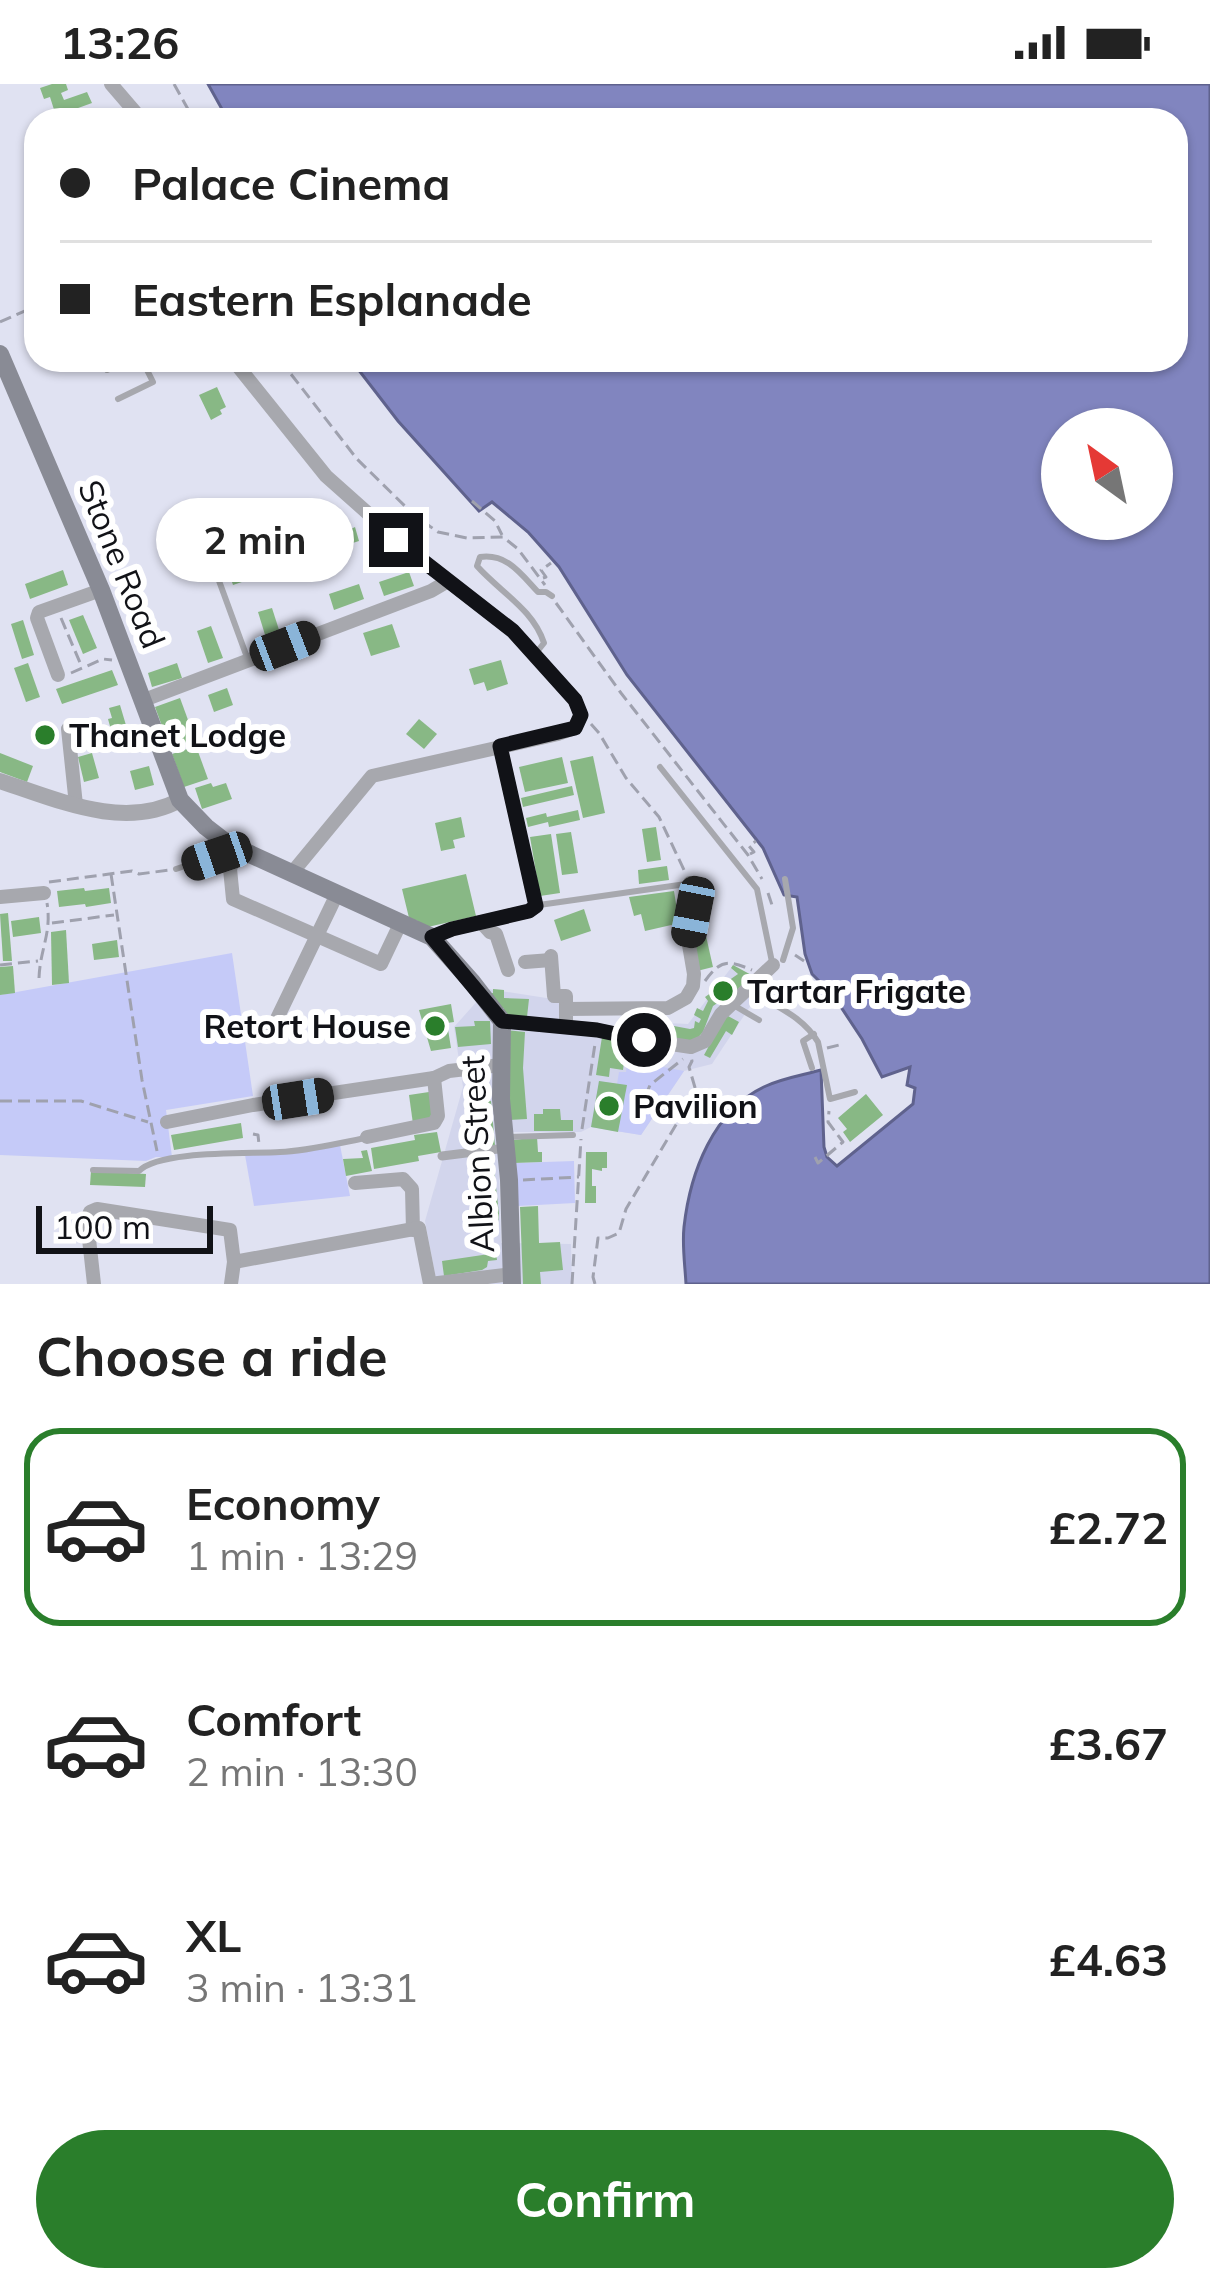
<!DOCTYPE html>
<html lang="en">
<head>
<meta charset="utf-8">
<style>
  :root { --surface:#fff; --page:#f6f6f6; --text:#222; --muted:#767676; --line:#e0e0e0; --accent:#2a7e2b }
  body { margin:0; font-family:Mulish,sans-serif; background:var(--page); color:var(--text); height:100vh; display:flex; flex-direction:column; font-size:45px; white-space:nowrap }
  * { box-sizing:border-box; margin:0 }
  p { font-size:39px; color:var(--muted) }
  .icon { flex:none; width:66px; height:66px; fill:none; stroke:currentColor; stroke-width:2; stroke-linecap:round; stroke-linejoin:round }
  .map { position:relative; height:1200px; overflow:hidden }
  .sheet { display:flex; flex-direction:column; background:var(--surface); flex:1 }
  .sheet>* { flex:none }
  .banner { position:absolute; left:24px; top:24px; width:1164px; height:264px; border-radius:36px; box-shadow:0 3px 9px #0004; display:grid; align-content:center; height:264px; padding:0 36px; background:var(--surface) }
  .needle { width:78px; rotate:327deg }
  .controls { position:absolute; left:1041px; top:324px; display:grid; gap:24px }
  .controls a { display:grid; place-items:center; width:132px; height:132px; border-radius:50%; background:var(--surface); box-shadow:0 3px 9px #0004; font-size:60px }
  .scale { position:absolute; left:36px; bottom:30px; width:177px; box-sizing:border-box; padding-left:12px; border:6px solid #111217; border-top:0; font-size:33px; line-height:42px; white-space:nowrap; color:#111217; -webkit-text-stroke:9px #fff; paint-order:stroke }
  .end { position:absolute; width:54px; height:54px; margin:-27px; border:15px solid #111217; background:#fff; box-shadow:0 0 0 6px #fff }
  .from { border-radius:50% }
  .bubble { position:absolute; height:84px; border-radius:42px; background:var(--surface); box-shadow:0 3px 9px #0004; font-size:39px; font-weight:700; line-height:84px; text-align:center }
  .car { position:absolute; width:36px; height:72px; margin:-36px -18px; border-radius:15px; box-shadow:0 0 9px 3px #0007; background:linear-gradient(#222 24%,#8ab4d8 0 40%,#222 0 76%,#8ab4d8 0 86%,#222 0) }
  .banner b { display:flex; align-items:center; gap:42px; height:114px; font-size:45px }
  .banner b+b { border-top:3px solid var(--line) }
  .banner i { width:30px; height:30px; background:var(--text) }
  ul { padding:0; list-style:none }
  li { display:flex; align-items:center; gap:36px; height:198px; margin:0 24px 18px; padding:0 12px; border:6px solid transparent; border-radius:36px }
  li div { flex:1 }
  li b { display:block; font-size:45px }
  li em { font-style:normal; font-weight:700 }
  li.on { border-color:var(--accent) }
  li>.icon { width:108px; height:108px; stroke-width:1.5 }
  h2 { padding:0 36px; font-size:54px; line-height:144px }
  .button { display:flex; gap:24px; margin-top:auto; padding:24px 36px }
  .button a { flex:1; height:138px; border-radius:72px; background:var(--accent); color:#fff; font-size:48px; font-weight:700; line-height:138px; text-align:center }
  .status { display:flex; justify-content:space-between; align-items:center; height:84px; padding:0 60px; background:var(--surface); direction:ltr }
  .status svg { height:33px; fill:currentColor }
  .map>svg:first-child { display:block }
  .built { fill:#d2d5ec }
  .green { fill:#c5caf8 }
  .water { fill:#8185bf; stroke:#5f628d; stroke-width:3; fill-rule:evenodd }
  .building { fill:#88b885 }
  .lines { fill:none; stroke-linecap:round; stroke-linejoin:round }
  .path { stroke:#9fa1ae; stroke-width:3; stroke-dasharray:12 6; stroke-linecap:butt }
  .service { stroke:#a7a8ae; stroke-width:6 }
  .pedestrian { stroke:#a7a8ae; stroke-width:9 }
  .minor { stroke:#a7a8ae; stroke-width:14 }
  .tertiary { stroke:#a7a8ae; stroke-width:16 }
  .secondary { stroke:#898b95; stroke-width:18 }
  .route { stroke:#111217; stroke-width:15 }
  .poi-dot { fill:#2a7e2b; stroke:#fff; stroke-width:4.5 }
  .labels { text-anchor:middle; stroke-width:12; stroke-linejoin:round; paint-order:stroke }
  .street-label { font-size:33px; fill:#111217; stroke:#fff }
  .poi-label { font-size:33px; font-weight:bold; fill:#111217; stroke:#fff; text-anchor:start }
</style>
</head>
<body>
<div class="status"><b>13:26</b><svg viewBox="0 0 49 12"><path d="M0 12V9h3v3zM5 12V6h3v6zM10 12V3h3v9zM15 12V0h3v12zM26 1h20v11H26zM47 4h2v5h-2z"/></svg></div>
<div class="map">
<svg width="1210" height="1200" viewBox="0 0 1210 1200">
  <rect width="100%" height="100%" fill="#e0e2f2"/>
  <polygon class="built" points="731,884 749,901 755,915 712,980 684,987 641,1051 591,1043 581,1048 498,1048 501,1159 571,1160 572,1200 437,1200 425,1137 463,1003 454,943 488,905 559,916 560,949 630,958 645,951 646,938 688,940"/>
  <g class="green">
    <polygon points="232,869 253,1012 166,1026 172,1073 156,1073 146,1077 0,1071 0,911"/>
    <polygon points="627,976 684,987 641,1051 591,1043 599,997 617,1000 619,988 626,988"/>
    <polygon points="340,1061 350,1112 254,1122 245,1071"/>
    <polygon points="574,1077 575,1119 518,1122 516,1079"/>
  </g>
  <path class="water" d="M208,0h1002v1200h-524c-1,-19 -4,-38 -2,-57 6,-54 29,-117 82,-141 17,-8 37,-11 55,-16l3,77 3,10 10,9 76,-62 2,-16 -8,-3 3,-18 -28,10 -20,-38 -29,-44 -21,-21 -7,-20 -8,-57 -13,-2 -21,-47 -136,-173 -68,-108 -31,-35 -36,-30 -13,9 -81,-90 -47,-61h825v-240h-948zM1062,345h90v90h-90z"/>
  <g class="building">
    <polygon points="52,0 66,0 68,6 61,9 64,16 87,8 92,19 56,32 50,13 44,15 40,4"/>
    <polygon points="217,303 226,323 220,326 222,330 211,336 199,311"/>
    <polygon points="349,437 351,445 355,443 359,457 334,465 327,444"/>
    <polygon points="197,451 207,481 188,487 179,457"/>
    <polygon points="255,468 263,491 233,501 228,486 240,482 237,474"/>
    <polygon points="63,486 68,501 30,515 25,500"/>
    <polygon points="409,488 414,502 384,512 379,498"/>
    <polygon points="359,500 364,515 334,526 329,510"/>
    <polygon points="272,524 280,549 266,554 258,528"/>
    <polygon points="83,531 97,564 83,570 69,536"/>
    <polygon points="23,536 34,571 22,575 11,540"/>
    <polygon points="392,540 400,563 371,572 363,549"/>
    <polygon points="211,542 223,574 208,579 197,547"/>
    <polygon points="501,576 508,600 487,607 484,598 474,601 469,585"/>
    <polygon points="28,579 40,613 26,618 14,584"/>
    <polygon points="177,579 182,594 152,603 148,589"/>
    <polygon points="112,586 118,601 62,620 56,605"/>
    <polygon points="227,604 233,621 214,628 208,611"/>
    <polygon points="180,614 195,655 170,664 155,623"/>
    <polygon points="120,621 128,648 113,653 108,635 112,634 109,624"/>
    <polygon points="419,635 437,650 424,665 406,650"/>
    <polygon points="196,662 208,695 184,703 172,670"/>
    <polygon points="0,669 33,682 27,698 0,688"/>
    <polygon points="92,669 99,694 84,698 78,673"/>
    <polygon points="593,672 605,729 583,734 570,677"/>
    <polygon points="562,673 568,699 525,708 519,683"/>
    <polygon points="149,682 154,701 135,706 130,687"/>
    <polygon points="211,699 213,703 226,699 232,715 202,725 195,704"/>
    <polygon points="572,702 574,711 523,723 521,714"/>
    <polygon points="578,726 580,736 549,743 548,738 528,743 526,734 546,729 547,733"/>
    <polygon points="461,733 465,753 453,756 455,764 441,767 435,739"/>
    <polygon points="656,743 661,776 647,778 642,745"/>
    <polygon points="571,748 578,789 562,791 556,750"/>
    <polygon points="551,750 560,809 540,812 530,753"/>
    <polygon points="667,782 669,796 639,800 638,786"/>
    <polygon points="466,790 476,832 419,845 417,836 410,838 402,805"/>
    <polygon points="84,804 85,807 109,804 111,819 86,823 85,820 59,823 57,807"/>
    <polygon points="674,807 677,826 683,830 679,836 680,839 645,847 641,830 634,832 629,813"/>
    <polygon points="584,825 591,847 561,857 554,836"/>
    <polygon points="8,829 12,877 3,877 0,830"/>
    <polygon points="39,833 41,849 13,853 11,837"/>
    <polygon points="66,846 69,899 52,901 51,848"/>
    <polygon points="706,852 713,883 697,887 690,855"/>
    <polygon points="117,856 119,873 94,876 92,860"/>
    <polygon points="733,881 755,893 713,922 703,948 694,958 654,956 655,944 673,948 674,942 690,945 694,944 695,937 699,939 701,935 694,931 697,924 703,927 708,917 705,913 738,890 731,884"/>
    <polygon points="13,882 15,909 0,911 0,883"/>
    <polygon points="493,905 504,906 504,914 529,915 527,933 504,931 504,924 494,924 490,909 493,909"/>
    <polygon points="451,920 454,938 447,939 451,964 431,967 419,926"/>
    <polygon points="728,932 739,938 732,951 726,947 710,974 704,971 722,938"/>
    <polygon points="474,937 490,937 491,960 458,963 455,943 475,942"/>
    <polygon points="506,946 525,948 523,984 527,1035 509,1036"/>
    <polygon points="602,953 627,956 623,986 610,984 609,993 596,991"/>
    <polygon points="599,997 627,1001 618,1048 591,1043"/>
    <polygon points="429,1008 433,1035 413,1040 409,1011"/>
    <polygon points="866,1010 883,1031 850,1058 843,1048 847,1045 838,1034"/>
    <polygon points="491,1017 495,1062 478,1064 476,1042 471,1042 470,1019"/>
    <polygon points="543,1025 560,1025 561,1036 573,1036 573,1047 534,1047 534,1030 543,1030"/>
    <polygon points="241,1039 243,1054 174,1066 171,1051"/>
    <polygon points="437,1048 441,1068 418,1072 419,1077 374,1085 371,1064 415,1056 414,1051"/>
    <polygon points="537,1053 538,1068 542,1068 542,1078 514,1079 514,1056"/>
    <polygon points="367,1066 372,1087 346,1092 343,1075 363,1074 361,1067"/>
    <polygon points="492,1068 499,1130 498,1138 484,1139 482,1124 491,1123 489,1113 479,1114 473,1070"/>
    <polygon points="586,1068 607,1068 607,1084 602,1084 602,1087 592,1085 592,1102 596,1102 596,1119 585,1119"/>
    <polygon points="91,1087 146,1090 145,1103 90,1101"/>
    <polygon points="538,1122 539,1159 560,1158 563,1186 540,1188 541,1200 523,1200 520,1123"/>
    <polygon points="496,1169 497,1176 488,1177 487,1183 482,1186 444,1192 442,1177"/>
  </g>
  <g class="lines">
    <g class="path">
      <polyline points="174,0 194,36"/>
      <polyline points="0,238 36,222"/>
      <polyline points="280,276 357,375 414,431 438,448 467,454 503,453 518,465 545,501"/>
      <polyline points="472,417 495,437 502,451"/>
      <polyline points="543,494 546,493 541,486 551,479"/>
      <polyline points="556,519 621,609 748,771 762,795"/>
      <polyline points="61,534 81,581"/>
      <polyline points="71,589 103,575 112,576"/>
      <polyline points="591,640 599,649 626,694 659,733 685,788"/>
      <polyline points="750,770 754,768 749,762 756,757"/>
      <polyline points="111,790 142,996 157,1067"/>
      <polyline points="49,798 132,787 139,790 170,786"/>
      <polyline points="768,809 773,824"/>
      <polyline points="52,839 114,831"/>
      <polyline points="795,871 804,877"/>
      <polyline points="0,881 38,877"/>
      <path d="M39,894c1,-29 13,-45 8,-75"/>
      <path d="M705,897c16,-22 23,-21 47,-11"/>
      <polyline points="785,918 798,901"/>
      <polyline points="827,964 839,961"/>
      <polyline points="0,1017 81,1017 148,1038"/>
      <polyline points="642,1019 651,1014"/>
      <polyline points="682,1032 662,1020 648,1006 650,1001 683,975"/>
      <polyline points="582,1045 595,960"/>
      <polyline points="253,1050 258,1051 259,1060 257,1060"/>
      <polyline points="815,1073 818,1079 843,1058 828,1038 829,1027"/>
      <polyline points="523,1096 579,1093"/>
      <polyline points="572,1200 581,1055"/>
      <polyline points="595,1200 593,1193 598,1154 608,1154 619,1149 626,1125 696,1007 689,983 692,977 691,973"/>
    </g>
    <g class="service">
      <polyline points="107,286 130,276"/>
      <polyline points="118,315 153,298 142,276"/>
      <polyline points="211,475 248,576"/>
      <path d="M536,569l8,-10c-11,-34 -44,-51 -67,-77l3,-9c27,-4 41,17 58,35h8l6,4"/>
      <polyline points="660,683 757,805 772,878"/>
      <polyline points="176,785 217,771 226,762"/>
      <polyline points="539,821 686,800"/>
      <polyline points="783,876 793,844 785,795"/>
      <path d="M756,903l4,9c22,13 44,23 58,46l12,57 25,-7"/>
      <polyline points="735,922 759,936"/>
      <polyline points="812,984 803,957 814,950"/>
      <polyline points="508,1053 573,1051"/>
      <path d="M93,1086l46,1c20,-21 110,-17 141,-19 28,-1 58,-9 86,-14"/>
    </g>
    <polyline class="pedestrian" points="442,1072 506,1064"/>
    <g class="minor">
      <polyline points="111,0 142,36"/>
      <polyline points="35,100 36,100"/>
      <polyline points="233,276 326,392 417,473 513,547 575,616 581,631 575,644 558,650 372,692 291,790"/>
      <polyline points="58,591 37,534 39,528 101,506"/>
      <polyline points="144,616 431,507 448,497"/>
      <polyline points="68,645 76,721"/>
      <polyline points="238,765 230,785 233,815 381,880 401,838"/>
      <polyline points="0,813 44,809"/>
      <polyline points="481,838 490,848 496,850 508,886"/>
      <polyline points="432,853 452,845 529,827 536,822 500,662"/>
      <polyline points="551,872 554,912 566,912 566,925"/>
      <polyline points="525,878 551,876"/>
      <polyline points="502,937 597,946 657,958"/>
      <polyline points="273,943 337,810"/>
      <polyline points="566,943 566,925 668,924 686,914 693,902 694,890 688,855 693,828 690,799"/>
      <polyline points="658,958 691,963 705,957 721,930 773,881"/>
      <polyline points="167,1038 253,1021 434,994 449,987 501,981"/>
      <polyline points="367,1053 434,1039 438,1032 434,994"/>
      <polyline points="355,1099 403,1095 412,1105 413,1146"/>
      <polyline points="234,1178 419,1144 430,1200 512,1190"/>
      <polyline points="94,1200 87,1137 90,1128 97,1125 230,1146 234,1178 231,1200"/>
    </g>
    <path class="tertiary" d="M0,697c56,18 124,50 180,19"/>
    <polyline class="secondary" points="0,270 101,506 180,716 206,743 228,760 432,853 472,898 502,937 501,1015 509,1096 512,1200"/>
  </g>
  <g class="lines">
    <polyline class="route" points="396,456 513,547 575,616 581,631 575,644 500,662 536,822 529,827 452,845 432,853 502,937 597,946 644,956"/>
  </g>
  <g class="poi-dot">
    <circle cx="45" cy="651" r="12"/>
    <circle cx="723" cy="907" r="12"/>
    <circle cx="435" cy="942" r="12"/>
    <circle cx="609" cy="1022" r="12"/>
  </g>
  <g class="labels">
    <g class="street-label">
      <text transform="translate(122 480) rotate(68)" y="12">Stone Road</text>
      <text transform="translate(477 1070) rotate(-93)" y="12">Albion Street</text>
    </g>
    <g class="poi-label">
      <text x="69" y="663">Thanet Lodge</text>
      <text x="747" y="919">Tartar Frigate</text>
      <text x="411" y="954" text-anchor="end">Retort House</text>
      <text x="633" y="1034">Pavilion</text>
    </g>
  </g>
</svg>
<div class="controls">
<a><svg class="needle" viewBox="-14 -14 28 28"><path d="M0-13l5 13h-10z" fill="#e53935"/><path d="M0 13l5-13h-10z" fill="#767676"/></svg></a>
</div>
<div class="scale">100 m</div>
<i class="end from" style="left:644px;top:956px"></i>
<i class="end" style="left:396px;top:456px"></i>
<div class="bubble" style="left:156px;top:414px;width:198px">2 min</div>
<i class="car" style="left:285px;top:562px;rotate:69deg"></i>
<i class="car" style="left:217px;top:772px;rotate:251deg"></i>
<i class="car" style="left:693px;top:828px;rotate:191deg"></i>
<i class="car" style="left:298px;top:1015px;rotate:81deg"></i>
<div class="banner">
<b><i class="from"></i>Palace Cinema</b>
<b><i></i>Eastern Esplanade</b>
</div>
</div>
<section class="sheet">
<h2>Choose a ride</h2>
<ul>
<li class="on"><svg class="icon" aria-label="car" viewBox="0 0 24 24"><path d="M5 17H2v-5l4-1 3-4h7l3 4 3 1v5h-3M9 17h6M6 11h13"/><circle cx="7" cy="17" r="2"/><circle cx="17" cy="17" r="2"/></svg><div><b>Economy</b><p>1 min · 13:29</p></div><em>£2.72</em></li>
<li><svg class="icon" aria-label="car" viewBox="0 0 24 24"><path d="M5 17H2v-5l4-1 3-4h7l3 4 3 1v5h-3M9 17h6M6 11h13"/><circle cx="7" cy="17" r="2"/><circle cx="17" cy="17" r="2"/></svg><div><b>Comfort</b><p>2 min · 13:30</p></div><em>£3.67</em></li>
<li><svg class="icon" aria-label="car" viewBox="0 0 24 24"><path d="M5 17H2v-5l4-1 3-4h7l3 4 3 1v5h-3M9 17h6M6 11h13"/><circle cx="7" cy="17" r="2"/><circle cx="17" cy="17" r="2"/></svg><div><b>XL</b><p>3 min · 13:31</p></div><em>£4.63</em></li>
</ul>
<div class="button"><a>Confirm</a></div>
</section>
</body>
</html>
